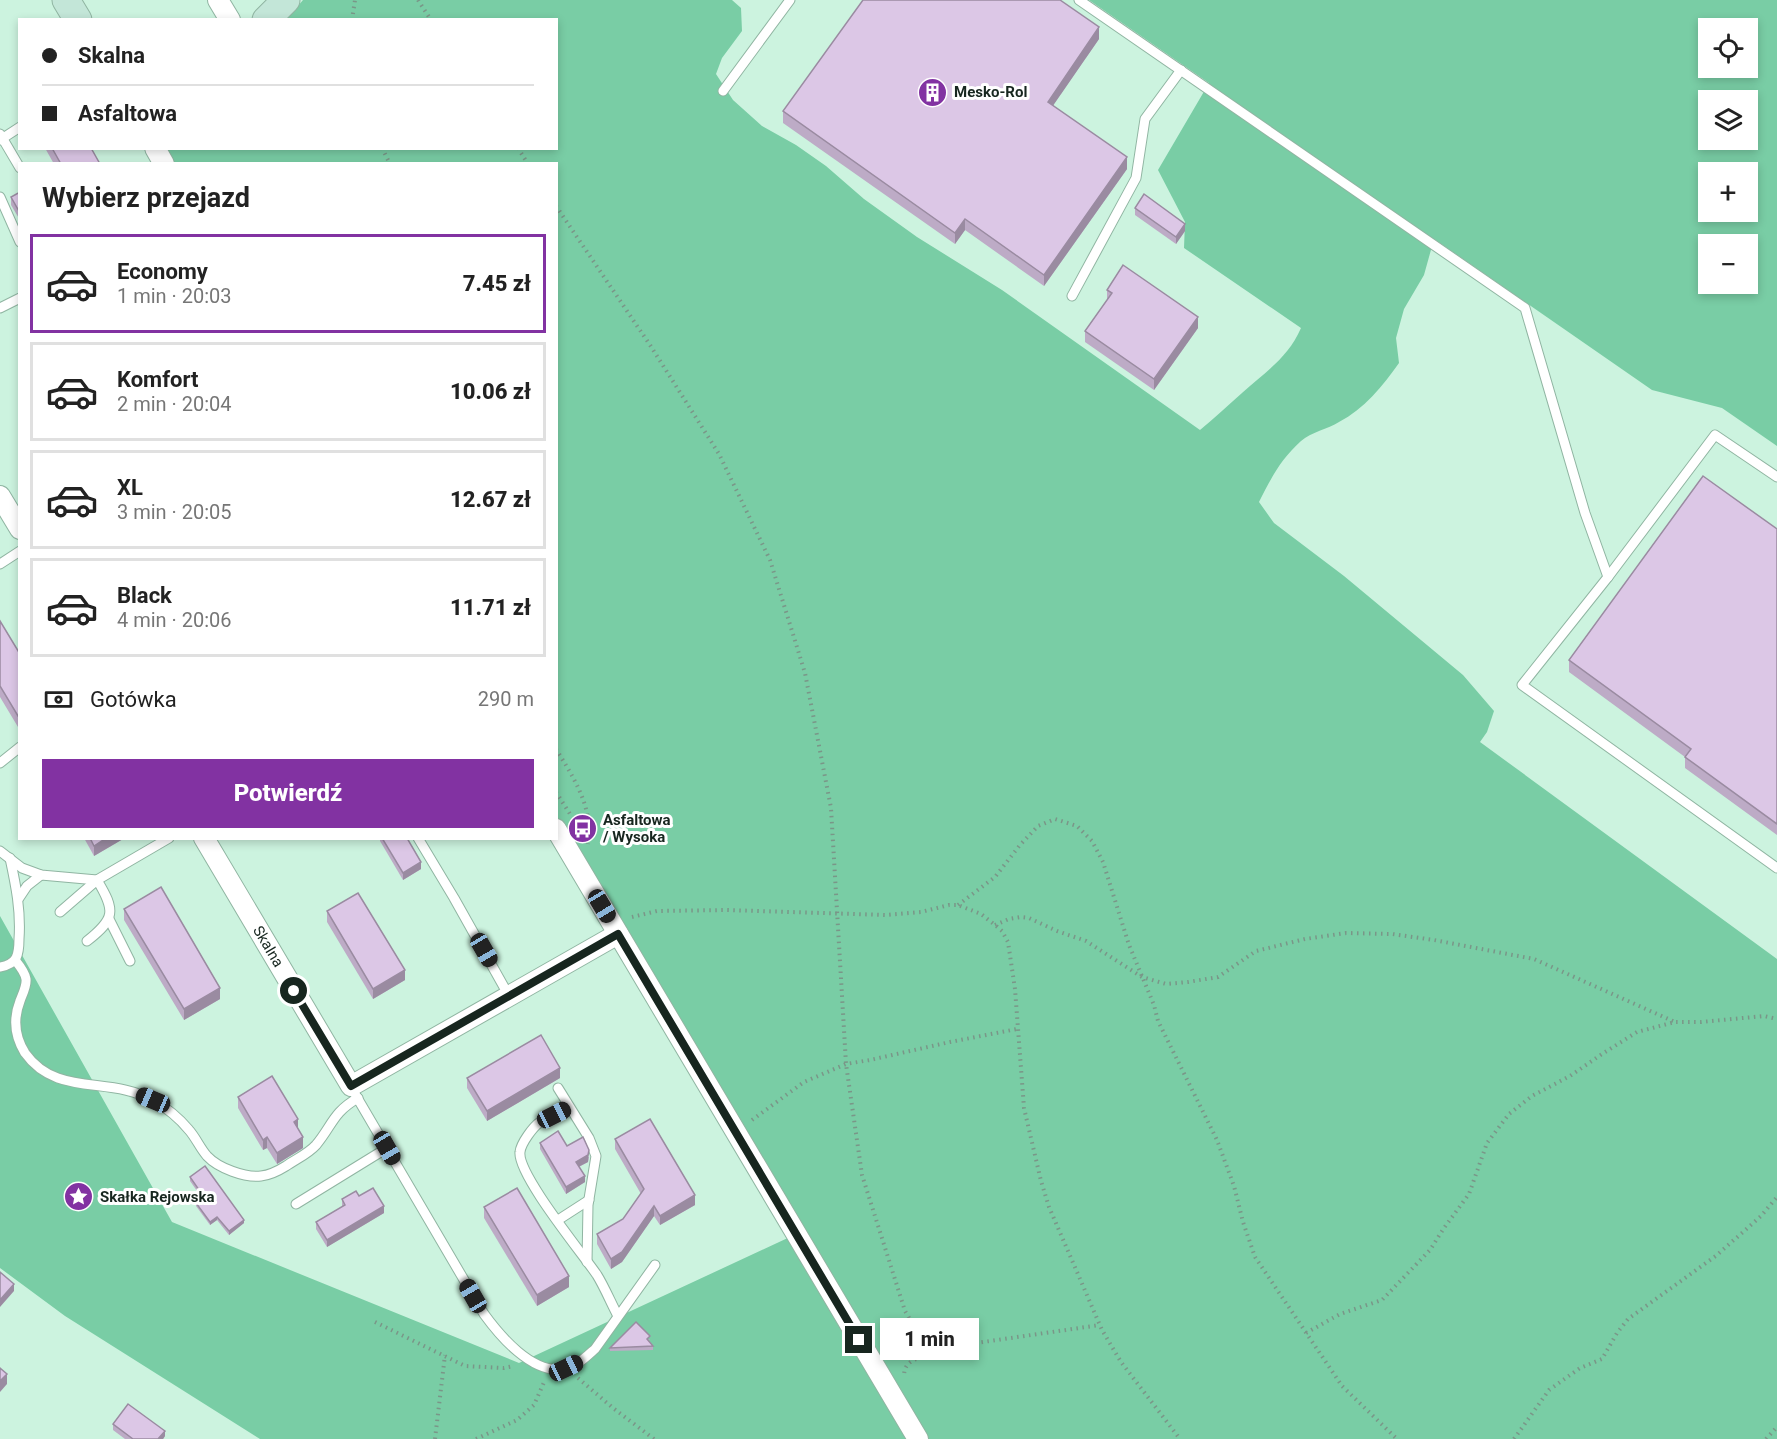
<!DOCTYPE html>
<html lang="pl">
<head>
<meta charset="utf-8">
<style>
  :root { --surface:#fff; --page:#f2f2f2; --text:#222; --muted:#767676; --line:#e0e0e0; --accent:#8232a2 }
  body { margin:0; font-family:Roboto,sans-serif; background:var(--page); color:var(--text); height:100vh; display:flex; flex-direction:column; font-size:22px; white-space:nowrap }
  * { box-sizing:border-box; margin:0 }
  p { font-size:20px; color:var(--muted) }
  .icon { flex:none; width:33px; height:33px; fill:none; stroke:currentColor; stroke-width:2; stroke-linecap:round; stroke-linejoin:round }
  .map { position:relative; flex:1; overflow:hidden }
  .panel { position:absolute; left:18px; top:162px; width:540px; height:678px; display:flex; flex-direction:column; background:var(--surface); border-radius:0px; box-shadow:0 3px 9px #0003 }
  .panel>* { flex:none }
  .hud { position:absolute; left:18px; top:18px; width:540px; height:132px; border-radius:0px; box-shadow:0 3px 9px #0003; display:grid; align-content:center; height:132px; padding:0 24px; background:var(--surface) }
  .tools { position:absolute; left:1698px; top:18px; display:grid; gap:12px }
  .tools a { display:grid; place-items:center; width:60px; height:60px; border-radius:0px; background:var(--surface); box-shadow:0 3px 9px #0003; font-size:30px }
  .end { position:absolute; width:27px; height:27px; margin:-14px; border:8px solid #17261f; background:#fff; box-shadow:0 0 0 3px #fff }
  .from { border-radius:50% }
  .bubble { position:absolute; height:42px; border-radius:0px; background:var(--surface); box-shadow:0 3px 9px #0003; font-size:20px; font-weight:800; line-height:42px; text-align:center }
  .car { position:absolute; width:18px; height:36px; margin:-18px -9px; border-radius:8px; box-shadow:0 0 4px 2px #0007; background:linear-gradient(#222 24%,#8ab4d8 0 40%,#222 0 76%,#8ab4d8 0 86%,#222 0) }
  .hud b { display:flex; align-items:center; gap:21px; height:57px; font-size:22px }
  .hud b+b { border-top:2px solid var(--line) }
  .hud i { width:15px; height:15px; background:var(--text) }
  ul { padding:0; list-style:none }
  li { display:flex; align-items:center; gap:18px; height:99px; margin:0 12px 9px; padding:0 12px; border:3px solid var(--line); border-radius:0px }
  li div { flex:1 }
  li b { display:block; font-size:22px }
  li em { font-style:normal; font-weight:800 }
  li.on { border-color:var(--accent) }
  li>.icon { width:54px; height:54px; stroke-width:1.5 }
  h2 { padding:0 24px; font-size:27px; line-height:72px }
  .pay { display:flex; align-items:center; gap:15px; height:66px; padding:0 24px; font-size:22px }
  .pay p { margin-inline-start:auto }
  .primary-button { display:flex; gap:12px; margin-top:auto; padding:12px 24px }
  .primary-button a { flex:1; height:69px; border-radius:0px; background:var(--accent); color:#fff; font-size:24px; font-weight:800; line-height:69px; text-align:center }
  .map>svg:first-child { display:block }
  .green { fill:#79cda5; fill-rule:evenodd }
  .lines { fill:none; stroke-linecap:round; stroke-linejoin:round }
  .lane-casing { stroke:#90b5a2; stroke-width:11 }
  .street-casing { stroke:#90b5a2; stroke-width:22 }
  .secondary-casing { stroke:#90b5a2; stroke-width:29 }
  .path { stroke:#7a9688; stroke-width:4; stroke-dasharray:1.5 4.5; stroke-linecap:butt }
  .lane { stroke:#fff; stroke-width:9 }
  .street { stroke:#fff; stroke-width:20 }
  .secondary { stroke:#c3e6d8; stroke-width:27 }
  .wall { fill:#bdabc6 }
  .shaded-wall { fill:#9a8ba1 }
  .building { fill:#dcc7e6; stroke:#9a8ba1; stroke-width:1.5 }
  .route { stroke:#17261f; stroke-width:8 }
  .labels { text-anchor:middle; stroke-width:6; stroke-linejoin:round; paint-order:stroke }
  .poi-label { font-size:15px; font-weight:bold; fill:#17261f; stroke:#fff; text-anchor:start }
  .street-label { font-size:15px; fill:#17261f; stroke:#fff }
</style>
</head>
<body>
<div class="map">
<svg width="1777" height="1439" viewBox="0 0 1777 1439">
  <rect width="100%" height="100%" fill="#ccf3df"/>
  <path class="green" d="M303,0h429l9,8 1,23 -20,27 -6,16 17,26 29,26 34,19 30,21 38,33 53,38 85,53 198,140c15,-12 28,-25 42,-37 23,-21 46,-35 59,-65l-117,-80 1,-26 -27,-52 51,-87 -120,-83h688v446l-55,-38 -70,-18 -218,-151 -10,36 -20,34 -8,29 3,25c-16,23 -35,46 -60,59 -11,7 -28,10 -38,19 -20,18 -30,37 -42,61l15,21 70,53 119,99 31,36 -7,21 -7,10 297,217v480h-1517l-195,-123 -65,-48v-352l172,306 347,141 273,-127 -235,-399 -1,-673h-397l-9,-15 406,-1v-128l-269,-1zM1708,28h40v40h-40zM1708,100h40v40h-40zM1708,172h40v40h-40zM1708,244h40v40h-40z"/>
  <g class="lines">
    <defs>
      <g id="lane">
        <polyline points="1079,0 1525,308 1585,513 1608,577"/>
        <polyline points="723,91 790,0"/>
        <polyline points="0,134 20,168"/>
        <polyline points="0,140 20,127"/>
        <polyline points="0,197 20,242"/>
        <polyline points="1072,296 1136,178 1145,119 1181,70"/>
        <polyline points="0,308 20,298"/>
        <polyline points="1777,477 1715,435 1608,577 1522,685 1777,868"/>
        <polyline points="0,564 20,551"/>
        <polyline points="0,763 20,747"/>
        <polyline points="418,838 454,898 509,996"/>
        <polyline points="0,851 22,868 41,875 97,880 169,838"/>
        <polyline points="19,898 27,886 41,875"/>
        <path d="M60,912l37,-32c19,31 18,39 -10,61"/>
        <polyline points="109,919 130,961"/>
        <path d="M15,960c4,5 10,12 11,19 1,7 -4,16 -6,22 -7,18 -5,36 5,52 32,45 85,22 129,48 13,7 25,17 35,29 7,8 11,18 18,26 11,12 38,22 54,20 10,-1 17,-5 25,-10 10,-7 22,-12 30,-21 16,-19 17,-33 42,-47"/>
        <path d="M0,967c6,-1 13,-4 16,-9 3,-6 3,-13 3,-19 2,-28 -3,-53 -9,-81"/>
        <polyline points="558,1088 589,1138 596,1156 588,1205 587,1262"/>
        <path d="M355,1094l129,220c16,22 48,60 79,55 12,-1 23,-12 32,-20l60,-84"/>
        <path d="M569,1107c-9,5 -21,9 -29,15 -7,5 -19,21 -20,30 -3,22 62,101 77,123 8,13 14,28 21,41"/>
        <polyline points="296,1204 387,1148"/>
        <polyline points="558,1220 589,1200"/>
      </g>
      <g id="street">
        <polyline points="218,0 230,20"/>
        <polyline points="155,148 164,164"/>
        <polyline points="0,496 20,529"/>
        <polyline points="556,829 918,1439"/>
        <path id="s1" d="M204,838l147,248 267,-152"/>
      </g>
      <g id="secondary">
        <polyline points="66,0 78,20"/>
        <polyline points="266,20 286,0"/>
      </g>
    </defs>
    <use href="#lane" class="lane-casing"/>
    <use href="#street" class="street-casing"/>
    <use href="#secondary" class="secondary-casing"/>
    <g class="path">
      <polyline points="418,0 431,20"/>
      <polyline points="352,20 355,0"/>
      <polyline points="382,148 390,164"/>
      <polyline points="518,148 528,164"/>
      <path d="M556,206l94,139 69,109 51,106 35,113 26,135 15,256 16,111 43,136 26,44c-13,4 -26,4 -27,20"/>
      <path d="M556,749c18,29 38,60 32,95"/>
      <polyline points="556,792 570,814"/>
      <polyline points="958,905 995,877 1020,845 1038,826 1055,819 1077,826 1092,841 1103,862 1129,945 1154,1005 1158,1021 1217,1140 1234,1186 1243,1222 1255,1257 1342,1386 1397,1439"/>
      <polyline points="632,917 657,911 727,910 885,915 921,912 949,905 958,905 981,914 995,925 1002,931 1008,942 1015,989 1024,1108 1041,1181 1049,1207 1102,1330 1121,1362 1180,1439"/>
      <polyline points="995,925 1009,919 1021,917 1029,918 1057,931 1086,941 1142,977 1166,984 1188,982 1218,977 1256,951 1305,939 1346,933 1392,934 1434,940 1534,959 1675,1022"/>
      <polyline points="752,1120 804,1082 846,1064 870,1060 950,1042 1017,1029"/>
      <polyline points="375,1322 465,1366 504,1368 514,1366"/>
      <polyline points="1306,1333 1340,1314 1382,1300 1430,1250 1444,1228 1469,1194 1487,1143 1509,1114 1532,1096 1570,1076 1602,1054 1637,1032 1675,1022 1701,1022 1764,1016 1777,1019"/>
      <polyline points="928,1350 1100,1325"/>
      <polyline points="578,1378 613,1408 654,1439"/>
      <polyline points="435,1439 445,1355"/>
      <polyline points="476,1439 517,1420 534,1405 545,1380"/>
      <polyline points="1514,1439 1549,1390 1580,1368 1602,1359 1617,1333 1628,1319 1717,1255 1761,1216 1777,1197"/>
      <polyline points="1766,1439 1777,1427"/>
    </g>
    <use href="#lane" class="lane"/>
    <use href="#street" class="street"/>
    <use href="#secondary" class="secondary"/>
  </g>
  <g class="wall">
    <polygon points="1099,39 1053,105 1127,169 1044,286 965,230 955,244 783,123 783,111"/>
    <polygon points="45,148 91,148 100,164 54,164"/>
    <polygon points="20,192 20,220 11,205 11,197"/>
    <polygon points="1135,208 1185,231 1176,244 1135,215"/>
    <polygon points="1107,290 1198,328 1154,390 1085,342 1085,331 1107,300"/>
    <polygon points="1777,529 1777,835 1685,768 1685,757 1569,672 1569,660"/>
    <polygon points="0,621 20,654 18,727 0,697"/>
    <polygon points="84,838 123,838 123,839 94,856"/>
    <polygon points="380,838 407,838 421,869 403,880 380,841"/>
    <polygon points="124,909 220,999 184,1020 124,920"/>
    <polygon points="327,911 405,980 373,999 327,922"/>
    <polygon points="467,1078 560,1078 487,1121 467,1088"/>
    <polygon points="238,1097 298,1129 303,1148 277,1164 267,1148 263,1150 238,1108"/>
    <polygon points="615,1139 695,1205 660,1225 654,1216 622,1262 611,1269 597,1244 597,1234 623,1219 641,1194 615,1149"/>
    <polygon points="540,1143 567,1146 589,1157 588,1162 579,1167 585,1182 566,1194 540,1149"/>
    <polygon points="190,1177 244,1223 229,1235 217,1220 210,1225 196,1206 196,1203 202,1198 190,1181"/>
    <polygon points="342,1199 384,1213 327,1247 316,1229 316,1222 342,1207"/>
    <polygon points="484,1207 569,1287 537,1306 484,1218"/>
    <polygon points="650,1339 649,1341 653,1346 653,1350 610,1351 610,1348"/>
    <polygon points="113,1424 165,1436 163,1439 125,1439 113,1430"/>
  </g>
  <g class="shaded-wall">
    <polygon points="1099,27 1099,39 1048,113 1048,102"/>
    <polygon points="1127,157 1127,169 1044,286 1044,275"/>
    <polygon points="965,219 965,230 955,244 955,233"/>
    <polygon points="1185,224 1185,231 1176,244 1176,237"/>
    <polygon points="1198,317 1198,328 1154,390 1154,379"/>
    <polygon points="20,715 20,726 18,727 18,716"/>
    <polygon points="106,838 123,838 123,839 94,856 94,846"/>
    <polygon points="421,862 421,869 403,880 403,873"/>
    <polygon points="405,970 405,980 373,999 373,989"/>
    <polygon points="220,988 220,999 184,1020 184,1009"/>
    <polygon points="560,1068 560,1078 487,1121 487,1111"/>
    <polygon points="298,1119 298,1130 294,1122"/>
    <polygon points="267,1137 267,1148 263,1150 263,1140"/>
    <polygon points="303,1137 303,1148 277,1164 277,1153"/>
    <polygon points="589,1150 588,1162 576,1168 576,1162"/>
    <polygon points="585,1176 585,1182 566,1194 566,1187"/>
    <polygon points="695,1195 695,1205 660,1225 660,1216"/>
    <polygon points="384,1206 384,1213 327,1247 327,1240"/>
    <polygon points="654,1206 654,1216 622,1262 611,1269 611,1259"/>
    <polygon points="217,1217 217,1220 210,1225 210,1222"/>
    <polygon points="244,1220 244,1223 229,1235 229,1231"/>
    <polygon points="569,1276 569,1287 537,1306 537,1295"/>
    <polygon points="14,1284 14,1291 0,1307 0,1300"/>
    <polygon points="7,1374 7,1384 0,1392 0,1381"/>
    <polygon points="165,1431 165,1436 163,1439 158,1439"/>
  </g>
  <g class="building">
    <polygon points="863,0 1060,0 1099,27 1048,102 1127,157 1044,275 965,219 955,233 783,111"/>
    <polygon points="52,148 91,148 100,164 61,164"/>
    <polygon points="20,192 20,213 11,197"/>
    <polygon points="1144,194 1185,224 1176,237 1135,208"/>
    <polygon points="1123,265 1198,317 1154,379 1085,331 1112,293 1107,290"/>
    <polygon points="1703,476 1777,529 1777,824 1685,757 1691,749 1569,660"/>
    <polygon points="0,621 20,654 20,715 18,716 0,686"/>
    <polygon points="90,838 106,838 94,846"/>
    <polygon points="382,838 407,838 421,862 403,873"/>
    <polygon points="161,887 220,988 184,1009 124,909"/>
    <polygon points="358,893 405,970 373,989 327,911"/>
    <polygon points="541,1035 560,1068 487,1111 467,1078"/>
    <polygon points="272,1076 298,1119 294,1122 303,1137 277,1153 267,1137 263,1140 238,1097"/>
    <polygon points="650,1119 695,1195 660,1216 654,1206 622,1252 611,1259 597,1234 623,1219 644,1189 615,1139"/>
    <polygon points="558,1131 567,1146 583,1137 589,1150 588,1155 576,1162 585,1176 566,1187 540,1143"/>
    <polygon points="205,1166 244,1220 229,1231 217,1217 210,1222 196,1203 204,1197 190,1177"/>
    <polygon points="373,1188 384,1206 327,1240 316,1222 345,1205 342,1199 356,1191 359,1196"/>
    <polygon points="517,1188 569,1276 537,1295 484,1207"/>
    <polygon points="0,1272 14,1284 0,1300"/>
    <polygon points="636,1322 650,1336 647,1339 653,1346 610,1348"/>
    <polygon points="0,1368 7,1374 0,1381"/>
    <polygon points="128,1404 165,1431 158,1439 133,1439 113,1424"/>
  </g>
  <g class="lines">
    <polyline class="route" points="294,991 351,1086 618,934 859,1340"/>
  </g>
  <defs>
    <symbol id="building-disc" viewBox="-11 -11 22 22"><circle r="9.5" fill="#8232a2" stroke="#fff"/><path d="M-4-6H4V6H1V3H-1V6H-4ZM-2.5-4.3h1.7v1.8h-1.7ZM.8-4.3h1.7v1.8H.8ZM-2.5-1h1.7V.8h-1.7ZM.8-1h1.7V.8H.8Z" fill="#fff"/></symbol>
    <symbol id="bus-disc" viewBox="-11 -11 22 22"><circle r="9.5" fill="#8232a2" stroke="#fff"/><path d="M-5-6H5V4H4V6H2V4H-2V6H-4V4H-5ZM-3.5-4V0h7V-4ZM-3.5 1.2v1.5H-2V1.2ZM2 1.2v1.5H3.5V1.2Z" fill="#fff"/></symbol>
    <symbol id="sight-disc" viewBox="-11 -11 22 22"><circle r="9.5" fill="#8232a2" stroke="#fff"/><path d="M0-6L1.8-2.2L6-1.7L2.9 1.2L3.7 5.4L0 3.3L-3.7 5.4L-2.9 1.2L-6-1.7L-1.8-2.2Z" fill="#fff"/></symbol>
  </defs>
  <g fill-rule="evenodd">
    <use href="#building-disc" x="916" y="76" width="33" height="33"/>
    <use href="#bus-disc" x="566" y="812" width="33" height="33"/>
    <use href="#sight-disc" x="62" y="1180" width="33" height="33"/>
  </g>
  <g class="labels">
    <g class="poi-label">
      <text x="954" y="97">Mesko-Rol</text>
      <text x="603" y="825">Asfaltowa<tspan x="603" dy="17">/ Wysoka</tspan></text>
      <text x="100" y="1202">Skałka Rejowska</text>
    </g>
    <g class="street-label">
      <text dy="5" stroke="none"><textPath href="#s1" startOffset="126">Skalna</textPath></text>
    </g>
  </g>
</svg>
<div class="tools">
<a><svg class="icon" aria-label="locate" viewBox="0 0 24 24"><circle cx="12" cy="12" r="6"/><path d="M12 2v4M12 18v4M2 12h4M18 12h4"/></svg></a>
<a><svg class="icon" aria-label="layers" viewBox="0 0 24 24"><path d="M12 4l9 5-9 5-9-5zM3 14l9 5 9-5"/></svg></a>
<a>+</a>
<a>−</a>
</div>
<i class="end from" style="left:294px;top:991px"></i>
<i class="end" style="left:859px;top:1340px"></i>
<div class="bubble" style="left:880px;top:1318px;width:99px">1 min</div>
<i class="car" style="left:602px;top:906px;rotate:149deg"></i>
<i class="car" style="left:484px;top:950px;rotate:150deg"></i>
<i class="car" style="left:153px;top:1100px;rotate:293deg"></i>
<i class="car" style="left:554px;top:1115px;rotate:63deg"></i>
<i class="car" style="left:387px;top:1148px;rotate:150deg"></i>
<i class="car" style="left:473px;top:1296px;rotate:330deg"></i>
<i class="car" style="left:566px;top:1368px;rotate:65deg"></i>
<div class="hud">
<b><i class="from"></i>Skalna</b>
<b><i></i>Asfaltowa</b>
</div>
<section class="panel">
<h2>Wybierz przejazd</h2>
<ul>
<li class="on"><svg class="icon" aria-label="car" viewBox="0 0 24 24"><path d="M5 17H2v-5l4-1 3-4h7l3 4 3 1v5h-3M9 17h6M6 11h13"/><circle cx="7" cy="17" r="2"/><circle cx="17" cy="17" r="2"/></svg><div><b>Economy</b><p>1 min · 20:03</p></div><em>7.45 zł</em></li>
<li><svg class="icon" aria-label="car" viewBox="0 0 24 24"><path d="M5 17H2v-5l4-1 3-4h7l3 4 3 1v5h-3M9 17h6M6 11h13"/><circle cx="7" cy="17" r="2"/><circle cx="17" cy="17" r="2"/></svg><div><b>Komfort</b><p>2 min · 20:04</p></div><em>10.06 zł</em></li>
<li><svg class="icon" aria-label="car" viewBox="0 0 24 24"><path d="M5 17H2v-5l4-1 3-4h7l3 4 3 1v5h-3M9 17h6M6 11h13"/><circle cx="7" cy="17" r="2"/><circle cx="17" cy="17" r="2"/></svg><div><b>XL</b><p>3 min · 20:05</p></div><em>12.67 zł</em></li>
<li><svg class="icon" aria-label="car" viewBox="0 0 24 24"><path d="M5 17H2v-5l4-1 3-4h7l3 4 3 1v5h-3M9 17h6M6 11h13"/><circle cx="7" cy="17" r="2"/><circle cx="17" cy="17" r="2"/></svg><div><b>Black</b><p>4 min · 20:06</p></div><em>11.71 zł</em></li>
</ul>
<div class="pay"><svg class="icon" aria-label="cash" viewBox="0 0 24 24"><path d="M3 7h18v10H3z"/><circle cx="12" cy="12" r="2"/></svg>Gotówka<p>290 m</p></div>
<div class="primary-button"><a>Potwierdź</a></div>
</section>
</div>
</body>
</html>
